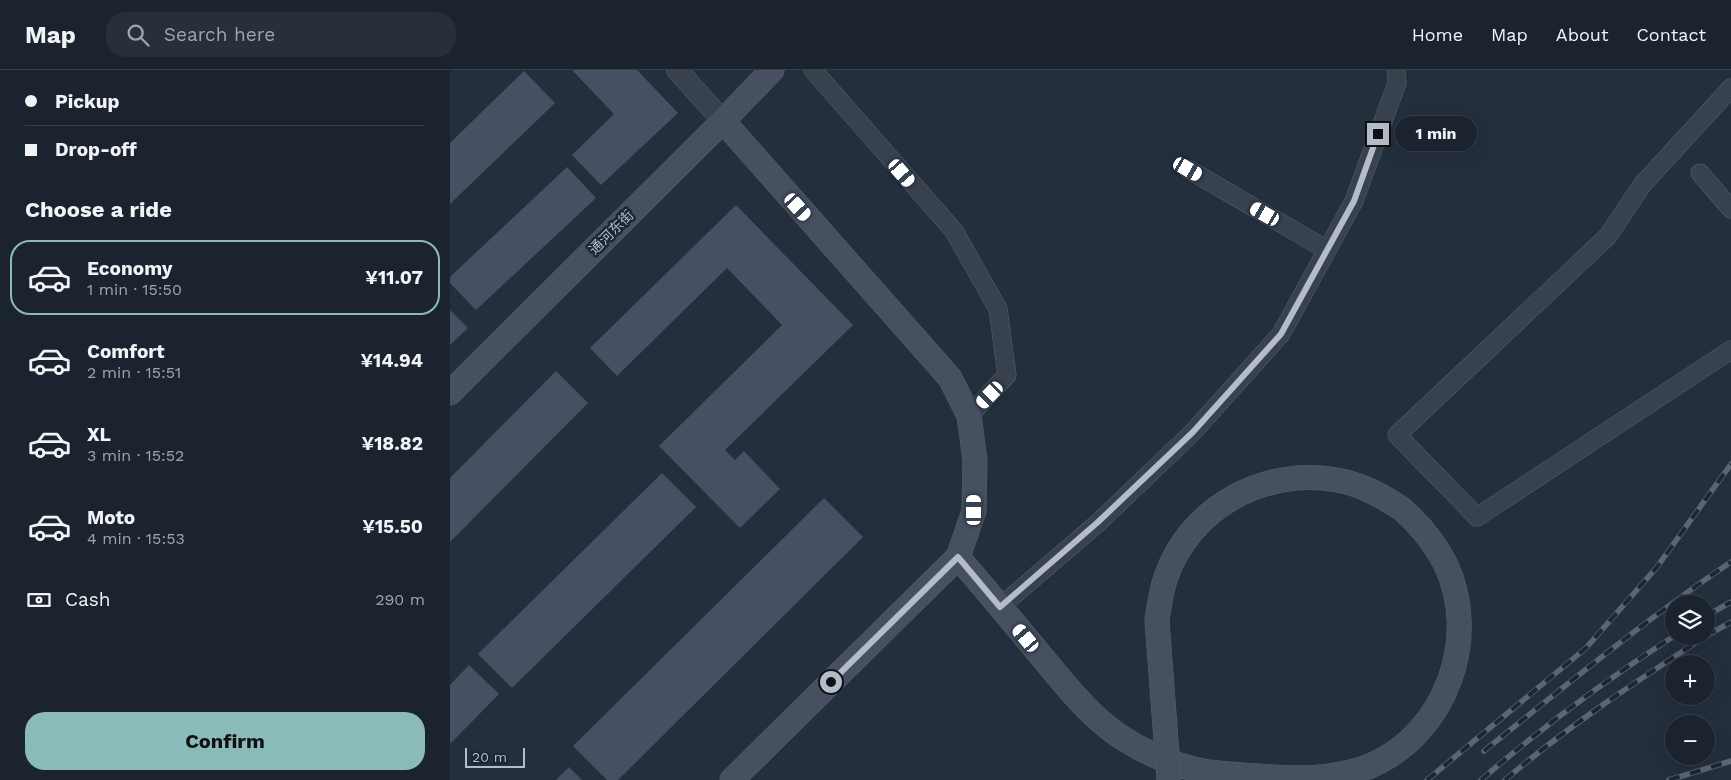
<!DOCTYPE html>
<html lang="en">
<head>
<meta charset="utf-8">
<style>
  :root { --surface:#1b232e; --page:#282f3a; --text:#f1f3f6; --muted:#a0a4aa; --line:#39404a; --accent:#8bbbb9 }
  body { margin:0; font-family:"Work Sans","Noto Sans SC",sans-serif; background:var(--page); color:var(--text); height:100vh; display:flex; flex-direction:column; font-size:19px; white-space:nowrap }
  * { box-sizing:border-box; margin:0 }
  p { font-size:16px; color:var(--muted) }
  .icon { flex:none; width:28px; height:28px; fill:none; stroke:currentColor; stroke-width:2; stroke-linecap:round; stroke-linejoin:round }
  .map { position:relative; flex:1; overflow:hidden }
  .sheet { display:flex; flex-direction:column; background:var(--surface); width:450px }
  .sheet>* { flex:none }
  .top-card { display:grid; align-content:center; height:110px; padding:0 25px; background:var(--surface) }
  .tools { position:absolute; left:1215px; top:525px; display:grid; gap:10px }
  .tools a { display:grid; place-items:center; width:50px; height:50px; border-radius:50%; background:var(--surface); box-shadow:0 5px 20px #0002,0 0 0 1px var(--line); font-size:25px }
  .scale { position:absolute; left:15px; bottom:12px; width:60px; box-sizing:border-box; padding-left:5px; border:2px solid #b4bcc9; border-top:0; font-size:14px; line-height:18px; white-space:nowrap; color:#b4bcc9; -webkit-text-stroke:4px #1d2633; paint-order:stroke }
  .end { position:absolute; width:22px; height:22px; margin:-11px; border:6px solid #b4bcc9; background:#111; box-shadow:0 0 0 2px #111 }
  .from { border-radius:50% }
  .bubble { position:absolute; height:35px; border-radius:18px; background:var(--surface); box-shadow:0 5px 20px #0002,0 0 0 1px var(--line); font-size:16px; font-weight:700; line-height:35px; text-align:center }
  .car { position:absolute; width:15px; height:30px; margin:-15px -8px; border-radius:6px; box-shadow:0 0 4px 1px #0007; background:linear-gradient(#fff 24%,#345 0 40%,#fff 0 76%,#345 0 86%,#fff 0) }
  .top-card b { display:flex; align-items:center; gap:18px; height:48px; font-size:19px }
  .top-card b+b { border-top:1px solid var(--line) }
  .top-card i { width:12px; height:12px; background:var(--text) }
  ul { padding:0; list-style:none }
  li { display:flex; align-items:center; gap:15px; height:75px; margin:0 10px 8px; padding:0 15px; border:2px solid transparent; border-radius:20px }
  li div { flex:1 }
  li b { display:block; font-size:19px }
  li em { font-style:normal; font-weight:700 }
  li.current { border-color:var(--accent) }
  li>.icon { width:45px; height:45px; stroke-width:1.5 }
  h2 { padding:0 25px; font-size:22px; line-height:60px }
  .pay { display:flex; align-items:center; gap:12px; height:55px; padding:0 25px; font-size:19px }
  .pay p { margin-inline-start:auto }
  .cta { display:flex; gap:10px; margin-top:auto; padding:10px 25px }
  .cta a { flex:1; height:58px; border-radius:20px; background:var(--accent); color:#111; font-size:20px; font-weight:700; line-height:58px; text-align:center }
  header { display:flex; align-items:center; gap:30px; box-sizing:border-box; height:70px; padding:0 25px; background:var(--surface); border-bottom:1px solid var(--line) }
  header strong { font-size:24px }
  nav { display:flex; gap:28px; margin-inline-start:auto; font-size:18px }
  .search { width:350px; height:45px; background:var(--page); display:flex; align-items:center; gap:12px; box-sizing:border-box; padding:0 18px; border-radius:20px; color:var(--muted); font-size:19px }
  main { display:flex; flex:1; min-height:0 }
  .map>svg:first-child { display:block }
  .building { fill:#455162 }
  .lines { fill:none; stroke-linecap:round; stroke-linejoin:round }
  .minor-casing { stroke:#565f6c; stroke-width:19 }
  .tertiary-casing { stroke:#565f6c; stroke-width:22 }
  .secondary-casing { stroke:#565f6c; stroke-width:25 }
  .minor { stroke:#38414e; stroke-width:18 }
  .tertiary { stroke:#38414e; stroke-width:21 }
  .secondary { stroke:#465061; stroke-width:24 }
  .rail-casing { stroke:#5a6575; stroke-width:5.5 }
  .rail { stroke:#1d2633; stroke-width:4; stroke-dasharray:11; stroke-linecap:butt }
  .secondary-bridge-casing { stroke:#565f6c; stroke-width:25; stroke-linecap:butt }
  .secondary-bridge { stroke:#465061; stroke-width:24 }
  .route { stroke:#b4bcc9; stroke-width:6 }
  .labels { text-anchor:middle; stroke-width:5; stroke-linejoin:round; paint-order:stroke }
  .street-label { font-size:14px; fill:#b4bcc9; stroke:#1d2633 }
</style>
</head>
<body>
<header>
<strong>Map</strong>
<div class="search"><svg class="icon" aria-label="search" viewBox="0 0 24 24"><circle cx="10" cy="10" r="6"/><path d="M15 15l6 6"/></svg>Search here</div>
<nav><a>Home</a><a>Map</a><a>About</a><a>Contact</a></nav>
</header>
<main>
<section class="sheet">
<div class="top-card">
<b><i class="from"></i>Pickup</b>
<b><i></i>Drop-off</b>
</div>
<h2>Choose a ride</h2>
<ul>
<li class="current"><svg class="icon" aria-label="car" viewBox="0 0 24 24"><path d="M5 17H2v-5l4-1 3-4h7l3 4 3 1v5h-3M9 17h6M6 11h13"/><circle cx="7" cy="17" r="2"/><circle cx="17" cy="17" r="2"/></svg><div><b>Economy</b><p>1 min · 15:50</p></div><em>¥11.07</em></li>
<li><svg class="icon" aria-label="car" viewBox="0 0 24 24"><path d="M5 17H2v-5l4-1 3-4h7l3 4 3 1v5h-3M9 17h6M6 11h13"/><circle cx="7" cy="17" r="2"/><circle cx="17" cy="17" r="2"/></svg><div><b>Comfort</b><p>2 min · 15:51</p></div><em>¥14.94</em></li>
<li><svg class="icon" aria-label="car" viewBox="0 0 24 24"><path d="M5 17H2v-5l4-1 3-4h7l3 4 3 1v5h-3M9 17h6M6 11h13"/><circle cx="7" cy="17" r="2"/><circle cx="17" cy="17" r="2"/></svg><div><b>XL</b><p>3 min · 15:52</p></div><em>¥18.82</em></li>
<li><svg class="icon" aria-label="car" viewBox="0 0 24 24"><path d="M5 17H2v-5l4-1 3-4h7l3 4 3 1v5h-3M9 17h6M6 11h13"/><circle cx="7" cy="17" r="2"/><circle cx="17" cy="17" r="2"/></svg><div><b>Moto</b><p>4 min · 15:53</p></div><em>¥15.50</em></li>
</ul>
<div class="pay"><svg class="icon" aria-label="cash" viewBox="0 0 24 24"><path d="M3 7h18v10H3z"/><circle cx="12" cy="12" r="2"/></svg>Cash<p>290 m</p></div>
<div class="cta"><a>Confirm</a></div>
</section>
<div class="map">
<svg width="1281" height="710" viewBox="0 0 1281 710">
  <rect width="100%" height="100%" fill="#242f3e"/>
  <g class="building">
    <polygon points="122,0 187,0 228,43 151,115 122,85 164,44"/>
    <polygon points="74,1 105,33 0,134 0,73"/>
    <polygon points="117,97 146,128 26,240 0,213 0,207"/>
    <polygon points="286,135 403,255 275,380 285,390 294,381 330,419 290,458 209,376 332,255 277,198 167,306 140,278"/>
    <polygon points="0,240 18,258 0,275"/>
    <polygon points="106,301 138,333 0,472 0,408"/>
    <polygon points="212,403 246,437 62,618 28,584"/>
    <polygon points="374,428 413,467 168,710 157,710 123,676"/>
    <polygon points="19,595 49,624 0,674 0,615"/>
    <polygon points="119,697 132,710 106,710"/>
  </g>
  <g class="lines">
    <defs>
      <g id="minor">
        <polyline points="363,0 504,161 548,239 557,305 519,346"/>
        <polyline points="1281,18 1192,115 1158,166 947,365 1027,447 1281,280"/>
        <polyline points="738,99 877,180"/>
        <polyline points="1250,103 1281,139"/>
        <polyline points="550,537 649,452 743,362 831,264 904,131 947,13 946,0"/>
      </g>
      <polyline id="tertiary" points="227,0 273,51"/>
      <g id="secondary">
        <path d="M273,51l227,257 19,38 6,44 -1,51 -16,46c28,33 56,66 84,100 26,31 51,64 87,85 23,14 53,26 80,30 16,2 32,3 49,4 39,3 75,4 112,-10 76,-32 111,-129 75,-203 -11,-21 -25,-38 -43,-54"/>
        <polyline points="0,323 273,51 322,0"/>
        <polyline points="282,710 508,487"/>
      </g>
    </defs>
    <use href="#minor" class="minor-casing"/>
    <use href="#tertiary" class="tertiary-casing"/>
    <use href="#secondary" class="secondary-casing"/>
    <use href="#minor" class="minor"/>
    <use href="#tertiary" class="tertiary"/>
    <use href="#secondary" class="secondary"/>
    <defs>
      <g id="rail">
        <polyline points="1256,546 1281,532"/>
        <polyline points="1256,566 1281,552"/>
        <path d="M1034,681c81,-65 161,-131 247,-189"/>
        <polyline points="977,710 1136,578 1207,497 1281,394"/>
        <path d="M1031,710c61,-53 125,-100 193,-144"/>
        <path d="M1055,710c63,-54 132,-99 201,-144"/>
        <polyline points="1219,710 1281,691"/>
      </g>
    </defs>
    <use href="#rail" class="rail-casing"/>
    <use href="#rail" class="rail"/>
    <defs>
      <path id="secondary-bridge" d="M719,710l-12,-159c2,-15 4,-30 9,-44 24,-70 99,-110 171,-97 24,4 45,16 65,29"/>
    </defs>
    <use href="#secondary-bridge" class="secondary-bridge-casing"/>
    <use href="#secondary-bridge" class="secondary-bridge"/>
  </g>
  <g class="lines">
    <polyline class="route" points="381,612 508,487 550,537 648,452 743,362 831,264 904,131 928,64"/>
  </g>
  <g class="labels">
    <g class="street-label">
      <text transform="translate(161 162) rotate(-45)" y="5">通河东街</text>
    </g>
  </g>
</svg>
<div class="tools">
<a><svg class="icon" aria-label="layers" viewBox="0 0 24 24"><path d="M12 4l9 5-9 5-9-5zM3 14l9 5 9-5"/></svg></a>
<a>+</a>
<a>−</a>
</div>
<div class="scale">20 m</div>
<i class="end from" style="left:381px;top:612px"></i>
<i class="end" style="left:928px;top:64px"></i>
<div class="bubble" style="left:945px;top:46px;width:82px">1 min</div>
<i class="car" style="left:738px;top:99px;rotate:120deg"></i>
<i class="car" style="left:452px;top:103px;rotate:139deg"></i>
<i class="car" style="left:348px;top:137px;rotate:138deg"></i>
<i class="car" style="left:815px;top:144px;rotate:300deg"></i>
<i class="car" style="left:540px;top:325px;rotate:224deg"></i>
<i class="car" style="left:524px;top:440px;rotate:0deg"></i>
<i class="car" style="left:576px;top:568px;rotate:320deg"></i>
</div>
</main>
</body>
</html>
